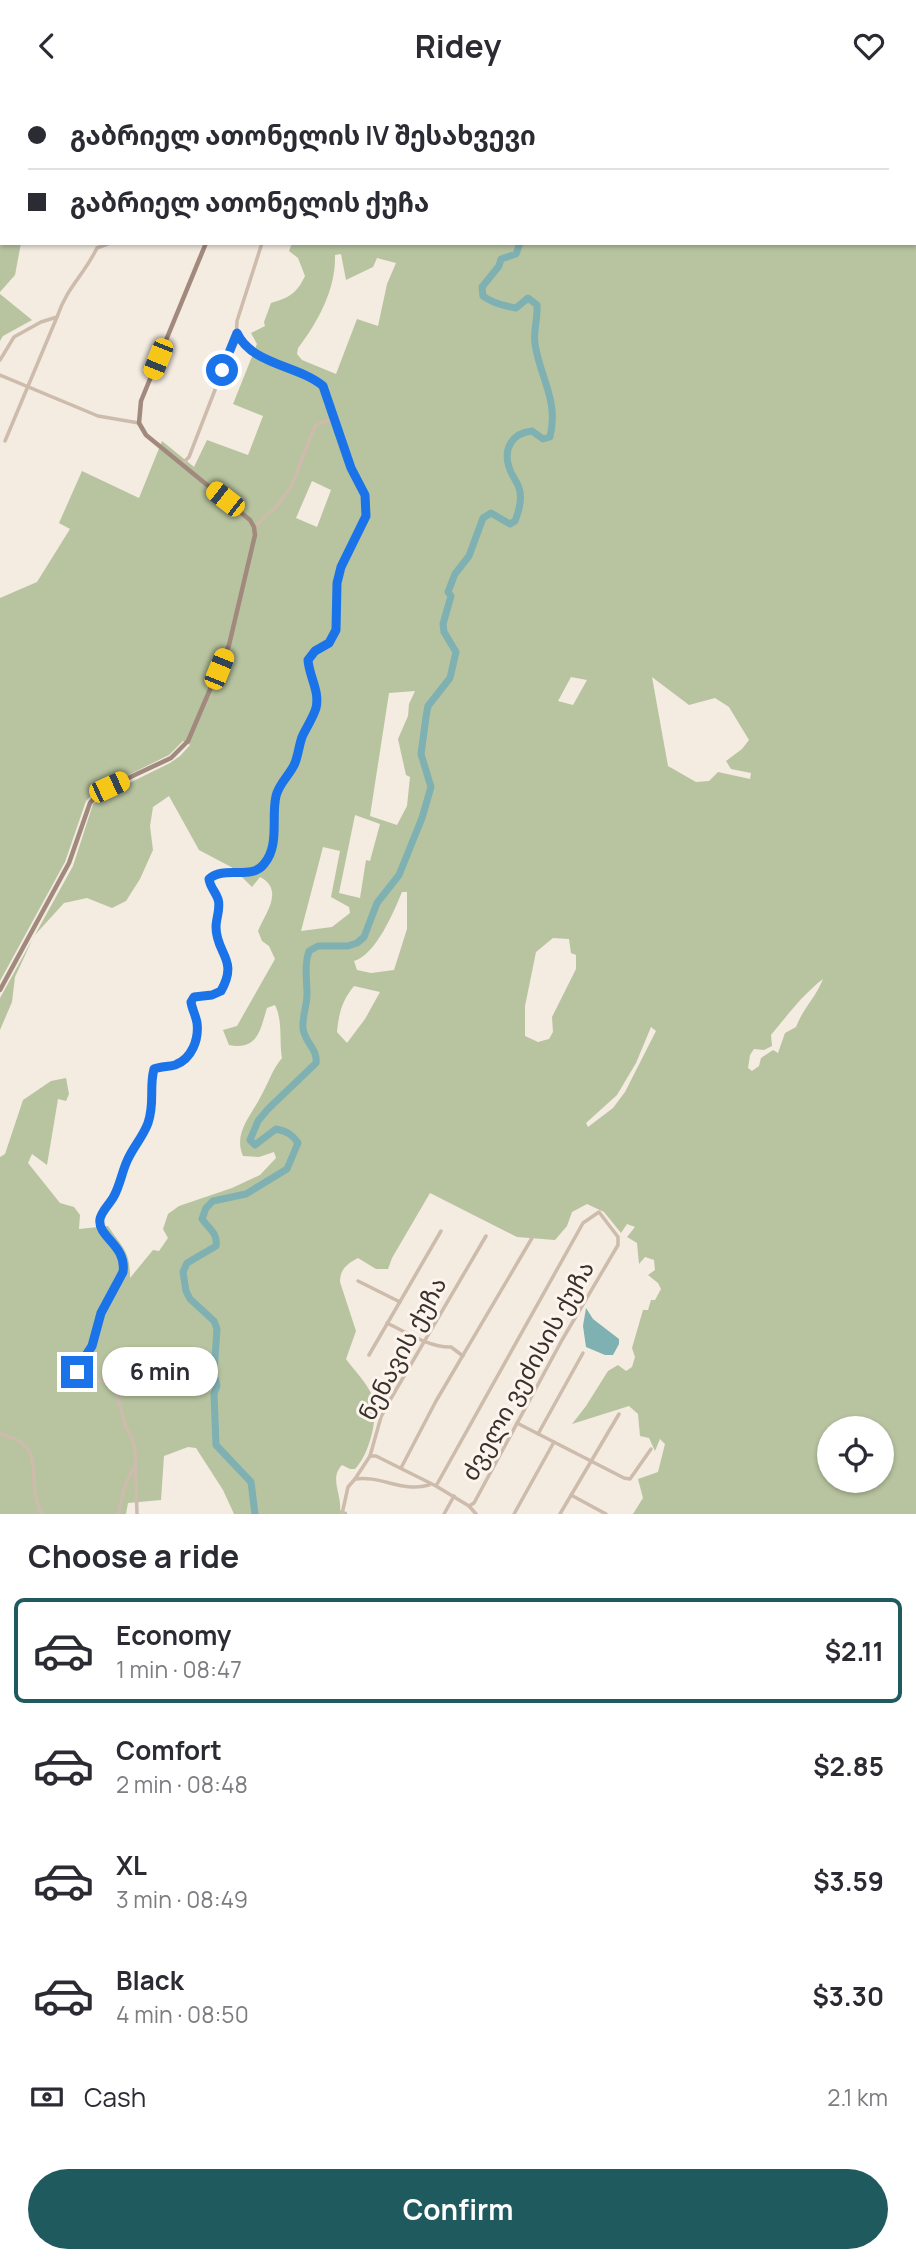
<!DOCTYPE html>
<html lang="en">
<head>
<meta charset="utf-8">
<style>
  :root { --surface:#fff; --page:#f7f7f7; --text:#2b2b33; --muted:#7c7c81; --line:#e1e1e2; --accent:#1f5a5e }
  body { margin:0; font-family:Manrope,"Noto Sans Georgian",sans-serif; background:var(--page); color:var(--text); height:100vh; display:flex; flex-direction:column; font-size:26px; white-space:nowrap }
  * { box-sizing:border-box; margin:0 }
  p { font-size:23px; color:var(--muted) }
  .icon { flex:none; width:38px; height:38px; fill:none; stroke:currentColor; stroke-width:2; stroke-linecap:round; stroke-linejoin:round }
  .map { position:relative; height:1423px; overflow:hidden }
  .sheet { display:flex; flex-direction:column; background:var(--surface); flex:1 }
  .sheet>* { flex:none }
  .guide { position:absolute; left:0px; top:0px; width:917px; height:154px; box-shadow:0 2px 5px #0004; display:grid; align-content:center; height:154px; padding:0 28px; background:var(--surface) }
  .controls { position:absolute; left:817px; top:1325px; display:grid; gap:14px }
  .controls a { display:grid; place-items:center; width:77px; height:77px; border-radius:50%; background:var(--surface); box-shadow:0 2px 5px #0004; font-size:35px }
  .end { position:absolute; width:32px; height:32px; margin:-16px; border:9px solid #1a73e8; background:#fff; box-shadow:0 0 0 4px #fff }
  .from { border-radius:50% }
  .bubble { position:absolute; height:49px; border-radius:24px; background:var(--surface); box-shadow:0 2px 5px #0004; font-size:23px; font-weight:700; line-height:49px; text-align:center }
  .car { position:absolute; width:21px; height:42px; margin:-21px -10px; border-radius:9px; box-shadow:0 0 5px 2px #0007; background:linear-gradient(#f5c518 24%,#345 0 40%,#f5c518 0 76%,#345 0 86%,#f5c518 0) }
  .guide b { display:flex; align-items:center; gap:24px; height:66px; font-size:26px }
  .guide b+b { border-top:2px solid var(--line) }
  .guide i { width:18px; height:18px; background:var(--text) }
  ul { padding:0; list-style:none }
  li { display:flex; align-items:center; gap:21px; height:105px; margin:0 14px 10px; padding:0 14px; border:4px solid transparent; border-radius:10px }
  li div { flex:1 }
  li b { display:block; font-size:26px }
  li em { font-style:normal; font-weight:700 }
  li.on { border-color:var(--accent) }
  li>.icon { width:63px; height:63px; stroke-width:1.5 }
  h2 { padding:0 28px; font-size:32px; line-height:84px }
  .pay { display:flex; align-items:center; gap:18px; height:77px; padding:0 28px; font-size:26px }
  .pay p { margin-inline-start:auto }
  .button { display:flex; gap:14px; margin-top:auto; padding:14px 28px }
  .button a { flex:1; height:80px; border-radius:42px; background:var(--accent); color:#fff; font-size:28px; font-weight:700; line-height:80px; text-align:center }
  header { display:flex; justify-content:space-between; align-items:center; height:91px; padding:0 28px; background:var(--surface); font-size:32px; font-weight:700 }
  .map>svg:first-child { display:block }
  .green { fill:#b8c4a0; fill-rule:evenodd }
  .water { fill:#7fb0b2 }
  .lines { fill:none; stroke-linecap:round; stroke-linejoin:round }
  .stream { stroke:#7fb0b2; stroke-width:2 }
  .river { stroke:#7fb0b2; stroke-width:7 }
  .street { stroke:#cdbbac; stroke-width:3.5 }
  .secondary { stroke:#a18a7d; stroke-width:4.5 }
  .route { stroke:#1a73e8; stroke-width:9 }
  .labels { text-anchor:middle; stroke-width:6; stroke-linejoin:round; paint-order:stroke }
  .street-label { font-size:24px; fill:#3b302b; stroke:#fbf5ee }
</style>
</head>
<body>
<header><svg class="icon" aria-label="back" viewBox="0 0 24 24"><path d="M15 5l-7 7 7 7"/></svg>Ridey<svg class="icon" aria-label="heart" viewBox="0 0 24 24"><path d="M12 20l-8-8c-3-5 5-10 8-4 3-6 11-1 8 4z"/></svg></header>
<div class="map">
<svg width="916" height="1423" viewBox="0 0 916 1423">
  <rect width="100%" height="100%" fill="#f4ebe1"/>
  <g class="green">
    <polygon points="0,0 139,0 2,2 2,152 21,152 15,184 0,201"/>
    <path d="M587,0h329v1423h-283l10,-16 -5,-19 20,-7 7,-28 -5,-5 -5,12 -6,-13 -9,-2 -2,-22 -9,-8 -57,18 14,-18 22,-35 10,-6 8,6 6,-4 3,-10 -3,-9 11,-38h5l3,-10h4l6,-11 -3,-6 -10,-8 7,-5 -1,-10 -9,-3 -6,7 -2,-21 -10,-6 8,-10 -8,-3 -6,9 -17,-21 -17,-8 -15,8 -5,14 -12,14 -38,-3 -87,-44 -38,65 -4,11h-12l-18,-11c-11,6 -18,11 -18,24l16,49 -10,28c8,11 20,23 26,36 8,20 -3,60 -17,74h-5l-8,-4c-13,13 0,30 -2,45l7,2v2h-113l-11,-24 -27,-42 -8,-1 -24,9 -3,44 -33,3 -2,11h-126v-357l5,-3 18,-54 28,-19 15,-3 3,16 -3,7 -8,-2 -11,66 -15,-11 -4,9 32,40 14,4 6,8 -1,14 29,-3c15,23 22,24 22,52l23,-28 6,1 9,-13 -5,-9 5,-15 11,-8 53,-18 28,-13 16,-17 -2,-6 -15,5 -16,-1c-10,-23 8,-40 18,-60 8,-14 11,-26 21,-38 -3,-18 1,-37 -7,-53l-8,3c-7,22 -9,43 -38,37l-6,-15 14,-4 38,-67 -6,-13 -7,-5 -4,-10c7,-17 27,-41 2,-54l-8,10 -19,-19 -34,-18 -30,-54 -16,11 -3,19 3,24 -13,29 -14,22 -14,7 -25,-10 -23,5 -30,33 -19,41 -3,25 -12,28v-32l73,-132 20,-62 16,-11 61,-30 10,-7 10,-11 -7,-4 -14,14 -73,36 -10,10 -21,61 -65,119v-383l37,-16 33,-53 -11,-6 23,-52 57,27 23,-57 32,26 13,-27 41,15 15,-39 -30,-12 24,-60 -6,-11 14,-7 -1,-4 7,-19c18,-5 26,-10 34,-27l-7,-18 -9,-7 3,-8h623v-150h-329zM341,163l5,26 27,-13 4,-9 19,5 -9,21 -9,42 -21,-7 -21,55 -34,-14 -5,-6 1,-6c20,-26 38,-59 37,-93zM312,390l19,9 -14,37 -21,-9zM571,586l16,3 -14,25 -15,-4zM652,586l37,28 26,-7 14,9 20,33 -7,9 -16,12 5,8 20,4 -1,6 -32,-7 -9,9 -13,1 -28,-16zM415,600l-6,13 -1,12 -10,23 8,36 4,2 -3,29 -10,19 -27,-9 19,-123zM355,724l25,9 -10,37 -4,-1 -6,38 -21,-5zM323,756l17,4 -9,46 18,10 1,6 -18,14 -31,4zM402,801h5v37l-13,41 -23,3 -14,-3 -3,-9c22,-6 40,-50 48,-69zM553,847l16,1 2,14 5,2v14l-24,48 1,15 -4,7 -11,3 -13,-6v-30l11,-54zM823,888c-7,18 -21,31 -27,48l-11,6 -7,20 -5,-3 -12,8 -2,8 -7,5 -4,-3 2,-13 4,-6 10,1 8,-4 -1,-11c16,-19 31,-40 52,-56zM354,895l26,6 -15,27 -18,24 -10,-11c2,-20 5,-31 17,-46zM651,936l5,4 -31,61 -12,16 -25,19 -2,-4 31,-28 19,-32zM830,1337h52v53h-52z"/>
    <polygon points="0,203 32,229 3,245 0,250"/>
  </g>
  <polygon class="water" points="586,1217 593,1228 619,1248 619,1253 613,1264 605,1264 586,1256 583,1235"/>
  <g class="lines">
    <g class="stream">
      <polyline points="59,2 60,0"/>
      <polyline points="0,101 2,98"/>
    </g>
    <g class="river">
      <polyline points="627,0 627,2"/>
      <path d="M255,1423l-4,-32 -35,-37 -2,-51 3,-8 -3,-13 3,-44 -3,-8 -24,-22 -4,-8 -3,-19 4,-9 29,-17c2,-13 -7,-17 -14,-27l4,-11 7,-7 33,-7 41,-25 11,-26c-6,-9 -12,-12 -22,-14l-21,16 -5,-5 8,-19 10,-12 48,-46c2,-14 -12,-21 -13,-35 -1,-11 4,-23 4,-33 0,-16 -3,-30 2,-44l9,-5h30l9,-3 7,-6 13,-34 22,-28 23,-57 9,-31 -10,-33 5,-37 2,-11 22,-28 6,-26 -12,-20 -1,-8 8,-28 -3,-4 7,-18 14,-18 14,-38 8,-5 19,11 5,-3c4,-10 8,-22 4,-33 -2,-7 -8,-13 -10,-21 -6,-18 3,-34 23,-36l11,8 7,-2c9,-37 -10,-59 -15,-93 -2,-13 3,-26 2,-39l-9,-7 -12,10c-12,-2 -24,-5 -33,-12l-1,-9 17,-21 2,-7 15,-5 4,-11"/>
    </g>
    <g class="street">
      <polyline points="397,0 400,2"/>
      <polyline points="181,2 182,0"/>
      <polyline points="315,2 315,0"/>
      <polyline points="354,2 355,0"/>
      <polyline points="469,2 470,0"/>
      <polyline points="473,2 474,0"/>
      <polyline points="543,2 544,0"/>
      <path d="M0,269l14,-23 27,-15 16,-5c10,-30 27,-42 40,-69l13,-5"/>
      <polyline points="0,284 98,325 139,332"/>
      <polyline points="5,350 57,226"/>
      <polyline points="181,374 189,366 237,242"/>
      <polyline points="254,436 277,415 291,396 315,335 328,329 335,331"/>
      <polyline points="358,1190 400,1211"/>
      <path d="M387,1232c19,9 43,25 64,24l12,9"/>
      <polyline points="369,1264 441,1140"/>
      <polyline points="517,1332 624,1387 630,1388 651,1358"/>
      <path d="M0,1343c40,11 31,25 35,59 1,7 4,14 6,21"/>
      <polyline points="538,1343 583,1262"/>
      <polyline points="370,1365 376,1365 436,1395 469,1415 474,1412 562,1249 618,1154 618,1146 599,1121 583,1132 436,1395"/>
      <polyline points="401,1377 436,1310 532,1147"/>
      <polyline points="355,1388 370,1365 381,1326 390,1309 486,1145"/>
      <polyline points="571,1404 606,1423"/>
      <polyline points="469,1415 476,1423"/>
      <polyline points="118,1423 124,1398 134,1375"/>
      <path d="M137,1423l-2,-65 -3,-11 -7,-13 -9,-35 -6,-7 -26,-5 -7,-6 2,-6 13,-20 9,-33 19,-34 4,-14 -4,-15 -20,-26v-7l13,-18 14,-37 20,-37 6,-22 1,-34 19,-3 18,-13 6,-18v-11l-6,-22 3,-5c24,-3 40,-11 32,-39 -2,-7 -7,-13 -9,-20 -3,-12 2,-22 2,-34 -1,-10 -9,-16 -10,-26 14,-12 37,1 52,-10 21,-15 10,-51 15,-72 3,-13 14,-21 19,-33 3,-8 4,-17 7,-26 4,-9 11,-19 14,-29 4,-17 -7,-32 -8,-48l7,-9 14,-8 7,-13 1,-47 4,-16 21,-39 4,-12 -1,-21 -14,-26 -28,-83c-19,-16 -81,-28 -86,-53 -1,-4 0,-8 0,-12l25,-78"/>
      <path d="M342,1423l6,-27 7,-8c25,-4 48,14 74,6"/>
      <polyline points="444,1423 454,1405"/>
      <polyline points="514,1423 554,1351"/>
      <polyline points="560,1423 619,1323"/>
    </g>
    <g class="secondary">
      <polyline points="267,2 267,0"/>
      <polyline points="0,899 69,772 90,712 97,704 109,696 171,667 188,650 229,554 255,444 254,436 250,429 146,344 139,332 141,310 206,152"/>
    </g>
  </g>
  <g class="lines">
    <path class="route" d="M77,1281l2,-6 13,-20 9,-33 22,-41c4,-27 -26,-35 -23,-53 2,-9 10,-15 14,-23 6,-11 8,-24 13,-35 6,-14 16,-24 21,-38 7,-20 1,-36 6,-54 7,-3 14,-2 21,-4 17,-6 24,-26 22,-42 -1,-7 -5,-14 -6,-21l3,-5 18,-2 9,-4c18,-32 -5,-37 -5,-64 0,-9 5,-19 2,-28 -3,-8 -8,-12 -9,-20 15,-14 42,2 55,-15 16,-19 7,-46 12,-68 3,-13 14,-21 19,-33 3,-8 4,-17 7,-26 4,-9 11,-19 14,-29 4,-17 -7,-32 -8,-48l7,-9 14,-8 7,-13 1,-47 4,-16 25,-51 -1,-21 -14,-27 -28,-82c-25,-21 -71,-21 -86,-53l-15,37"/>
  </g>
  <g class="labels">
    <g class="street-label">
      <text transform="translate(403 1258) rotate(-62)" y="8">ნენავის ქუჩა</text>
      <text transform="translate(528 1280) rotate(-61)" y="8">ძველი ვეძისის ქუჩა</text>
    </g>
  </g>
</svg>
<div class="controls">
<a><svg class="icon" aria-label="locate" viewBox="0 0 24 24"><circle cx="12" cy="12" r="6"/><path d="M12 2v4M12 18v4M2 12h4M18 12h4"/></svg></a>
</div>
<i class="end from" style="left:222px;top:279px"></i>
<i class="end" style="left:77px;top:1281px"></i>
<div class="bubble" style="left:102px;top:1256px;width:116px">6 min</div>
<i class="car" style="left:158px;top:268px;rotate:202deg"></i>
<i class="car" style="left:225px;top:408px;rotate:308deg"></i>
<i class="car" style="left:219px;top:578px;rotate:22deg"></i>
<i class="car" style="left:109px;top:696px;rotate:65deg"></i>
<div class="guide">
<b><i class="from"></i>გაბრიელ ათონელის IV შესახვევი</b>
<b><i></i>გაბრიელ ათონელის ქუჩა</b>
</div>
</div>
<section class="sheet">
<h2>Choose a ride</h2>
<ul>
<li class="on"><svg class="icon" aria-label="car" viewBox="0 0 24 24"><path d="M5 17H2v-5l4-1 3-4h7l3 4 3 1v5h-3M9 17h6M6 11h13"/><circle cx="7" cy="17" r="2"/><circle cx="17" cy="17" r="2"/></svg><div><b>Economy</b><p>1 min · 08:47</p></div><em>$2.11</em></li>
<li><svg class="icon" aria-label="car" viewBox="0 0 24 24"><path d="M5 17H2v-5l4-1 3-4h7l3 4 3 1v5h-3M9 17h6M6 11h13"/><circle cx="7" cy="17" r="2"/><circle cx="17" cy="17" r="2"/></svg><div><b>Comfort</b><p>2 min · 08:48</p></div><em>$2.85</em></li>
<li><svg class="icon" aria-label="car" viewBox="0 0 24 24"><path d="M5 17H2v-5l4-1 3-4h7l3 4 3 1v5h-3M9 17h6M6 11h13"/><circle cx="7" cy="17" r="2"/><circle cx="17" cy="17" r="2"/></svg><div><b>XL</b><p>3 min · 08:49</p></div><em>$3.59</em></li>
<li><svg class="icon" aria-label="car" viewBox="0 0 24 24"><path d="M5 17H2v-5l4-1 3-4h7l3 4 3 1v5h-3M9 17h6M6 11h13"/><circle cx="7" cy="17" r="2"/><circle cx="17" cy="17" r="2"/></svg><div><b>Black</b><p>4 min · 08:50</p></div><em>$3.30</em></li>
</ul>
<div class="pay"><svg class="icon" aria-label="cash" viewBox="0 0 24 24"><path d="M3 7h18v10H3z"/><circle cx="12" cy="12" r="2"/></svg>Cash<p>2.1 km</p></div>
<div class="button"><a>Confirm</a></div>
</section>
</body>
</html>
